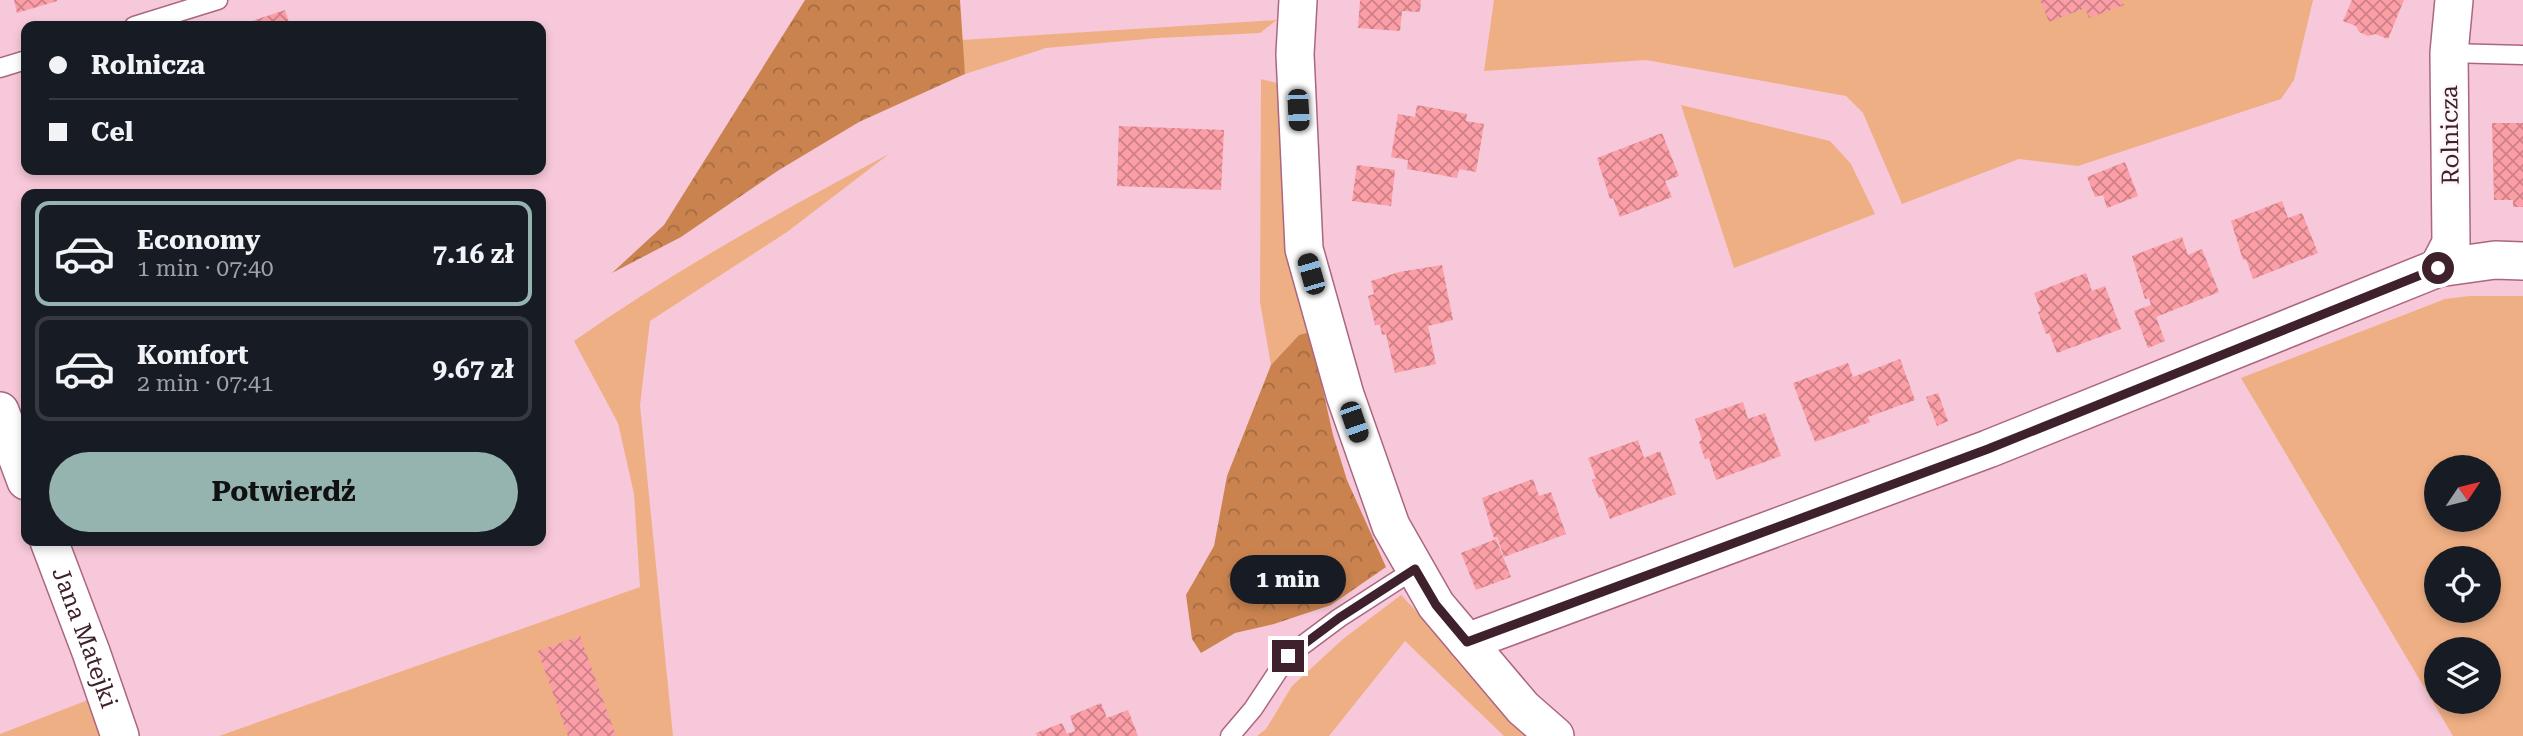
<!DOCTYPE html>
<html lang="pl">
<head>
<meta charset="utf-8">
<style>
  :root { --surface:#171b24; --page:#242831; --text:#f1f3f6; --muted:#9ea1a6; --line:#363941; --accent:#95b4af }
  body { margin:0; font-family:"Roboto Serif",serif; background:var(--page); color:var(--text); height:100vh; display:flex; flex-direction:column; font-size:26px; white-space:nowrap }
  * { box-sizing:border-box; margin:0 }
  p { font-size:23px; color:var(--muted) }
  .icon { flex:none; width:38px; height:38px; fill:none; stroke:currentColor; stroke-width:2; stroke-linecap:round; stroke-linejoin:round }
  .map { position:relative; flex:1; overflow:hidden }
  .drawer { position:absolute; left:21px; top:189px; width:525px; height:357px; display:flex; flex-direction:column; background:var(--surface); border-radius:14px; box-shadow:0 4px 10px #0003 }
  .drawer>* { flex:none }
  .top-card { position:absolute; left:21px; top:21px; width:525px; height:154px; border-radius:14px; box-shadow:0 4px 10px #0003; display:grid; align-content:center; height:154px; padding:0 28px; background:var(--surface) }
  .needle { width:46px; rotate:55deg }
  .controls { position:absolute; left:2424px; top:455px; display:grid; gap:14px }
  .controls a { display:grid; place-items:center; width:77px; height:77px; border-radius:50%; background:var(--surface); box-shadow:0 4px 10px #0003; font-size:35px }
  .end { position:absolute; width:32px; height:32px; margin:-16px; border:9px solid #3e212d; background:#fff; box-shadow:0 0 0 4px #fff }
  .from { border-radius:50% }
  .bubble { position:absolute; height:49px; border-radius:24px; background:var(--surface); box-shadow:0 4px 10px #0003; font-size:23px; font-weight:700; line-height:49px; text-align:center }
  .car { position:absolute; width:21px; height:42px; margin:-21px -10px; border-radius:9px; box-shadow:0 0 5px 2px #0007; background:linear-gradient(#222 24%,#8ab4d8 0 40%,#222 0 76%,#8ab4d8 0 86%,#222 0) }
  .top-card b { display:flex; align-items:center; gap:24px; height:66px; font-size:26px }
  .top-card b+b { border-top:2px solid var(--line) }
  .top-card i { width:18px; height:18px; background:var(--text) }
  ul { padding:12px 0 0; list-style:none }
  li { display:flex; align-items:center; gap:21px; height:105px; margin:0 14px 10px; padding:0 14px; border:4px solid var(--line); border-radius:14px }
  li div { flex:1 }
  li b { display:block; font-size:26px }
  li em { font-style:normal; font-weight:700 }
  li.active { border-color:var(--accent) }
  li>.icon { width:63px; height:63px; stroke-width:1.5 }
  .cta { display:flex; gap:14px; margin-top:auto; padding:14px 28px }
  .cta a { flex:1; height:80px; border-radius:42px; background:var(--accent); color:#111; font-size:28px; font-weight:700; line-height:80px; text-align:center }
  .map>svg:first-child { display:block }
  .grass { fill:#efaf84; fill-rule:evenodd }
  .forest { fill:url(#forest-crowns) }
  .building { fill:url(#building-cross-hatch) }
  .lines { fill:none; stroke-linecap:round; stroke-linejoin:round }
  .service-casing { stroke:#ab6681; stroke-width:21 }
  .minor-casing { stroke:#ab6681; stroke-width:40 }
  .service { stroke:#fff; stroke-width:18 }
  .minor { stroke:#fff; stroke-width:37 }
  .route { stroke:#3e212d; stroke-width:9 }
  .labels { text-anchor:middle; stroke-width:5; stroke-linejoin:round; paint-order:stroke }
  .street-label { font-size:24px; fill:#3e212d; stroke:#fef6f8 }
</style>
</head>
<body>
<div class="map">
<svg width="2523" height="736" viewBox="0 0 2523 736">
  <defs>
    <pattern id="forest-crowns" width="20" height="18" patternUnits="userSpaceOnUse" patternTransform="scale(1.75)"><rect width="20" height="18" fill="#ca834f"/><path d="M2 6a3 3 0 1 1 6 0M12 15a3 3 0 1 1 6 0" fill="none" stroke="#a56b42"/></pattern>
    <pattern id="building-cross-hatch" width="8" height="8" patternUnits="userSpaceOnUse" patternTransform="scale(1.75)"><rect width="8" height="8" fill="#fb9ea5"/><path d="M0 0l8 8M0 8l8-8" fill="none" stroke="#cd8087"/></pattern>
  </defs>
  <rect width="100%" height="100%" fill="#f7c8d9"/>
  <g class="grass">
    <polygon points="1494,0 2313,0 2294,80 2281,99 2078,166 2019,159 1902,204 1863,113 1846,96 1646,60 1484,71"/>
    <polygon points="1277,20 1260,33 1158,38 1046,48 965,74 961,40"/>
    <polygon points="1261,79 1281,84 1310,332 1299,335 1271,365 1260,302"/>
    <polygon points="1681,105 1830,141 1851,164 1875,214 1734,268"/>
    <path d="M889,154l-102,78 -137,89 -10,84 33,331h-454l421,-149 -6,-93 -16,-71 -44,-82c100,-70 207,-130 315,-187z"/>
    <path d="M2470,296h53v440h-70l-212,-358 204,-79zM2436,467h52v53h-52zM2488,558v53h-52v-53zM2488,649v53h-52v-53z"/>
    <polygon points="1401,595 1419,614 1475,682 1529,736 1504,736 1405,641 1329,736 1257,736 1266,729 1292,686 1343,639"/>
    <polygon points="88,700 101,736 0,736 0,734"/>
  </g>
  <g class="forest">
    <polygon points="805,0 960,0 965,74 859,122 779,170 681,237 612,273 664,225"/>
    <polygon points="1310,332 1333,435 1347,480 1386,567 1331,605 1274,624 1235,633 1201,653 1192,639 1186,595 1214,546 1227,476 1271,365 1299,335"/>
  </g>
  <g class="building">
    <polygon points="14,0 57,0 57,1 17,13"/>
    <polygon points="1360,0 1421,0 1420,12 1402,11 1400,31 1358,28"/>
    <polygon points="2040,0 2122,0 2124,5 2089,18 2085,8 2049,22"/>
    <polygon points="2352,0 2404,0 2388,39 2375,34 2368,36 2359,32 2356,26 2343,21"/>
    <polygon points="285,10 290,26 237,26"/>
    <polygon points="1417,105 1467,114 1466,121 1484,124 1476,172 1459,169 1457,178 1407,169 1408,160 1391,157 1398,114 1415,117"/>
    <polygon points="2492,123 2523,123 2523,207 2513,207 2513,200 2494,200"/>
    <polygon points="1119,126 1224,130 1221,190 1117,186"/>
    <polygon points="1662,133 1679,176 1665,181 1672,197 1620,217 1613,198 1610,199 1597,158"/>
    <polygon points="2125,162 2138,196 2107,208 2103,195 2095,197 2087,177"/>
    <polygon points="1357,165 1395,170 1391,206 1352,201"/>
    <polygon points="2282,201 2288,218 2302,213 2318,253 2253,279 2246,259 2243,260 2231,221"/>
    <polygon points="2182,237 2188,255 2202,249 2219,292 2156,317 2165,341 2148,348 2134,311 2151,305 2149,298 2145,299 2132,256"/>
    <polygon points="1442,265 1453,320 1428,326 1436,364 1395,373 1386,334 1382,335 1380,325 1375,325 1368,296 1374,294 1371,281 1399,272"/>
    <polygon points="2086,273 2092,291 2105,286 2121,329 2057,353 2049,333 2046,334 2038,312 2041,311 2034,293"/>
    <polygon points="1900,359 1915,400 1868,417 1870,422 1815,442 1793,383 1848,363 1853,377"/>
    <polygon points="1938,393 1948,421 1937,426 1926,397"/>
    <polygon points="1743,402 1748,419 1765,413 1781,456 1716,480 1709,458 1705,459 1699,442 1702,440 1695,419"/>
    <polygon points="1638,440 1644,458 1660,451 1676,494 1610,519 1602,497 1599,498 1592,480 1596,478 1588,458"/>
    <polygon points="1533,479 1539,496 1551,492 1566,534 1504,557 1497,537 1494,538 1482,498"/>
    <polygon points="1496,539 1511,577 1476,590 1461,553"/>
    <polygon points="580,636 616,736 568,736 538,651"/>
    <polygon points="1101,703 1107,718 1128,710 1138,736 1037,736 1036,733 1062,723 1067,734 1075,731 1070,716"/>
  </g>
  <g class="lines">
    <defs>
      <g id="service">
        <polyline points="134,26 218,0"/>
        <polyline points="2449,53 2523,55"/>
        <polyline points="0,68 26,60"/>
        <polyline points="1230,736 1253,709 1288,656 1339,618 1415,569"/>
      </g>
      <g id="minor">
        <polyline points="1298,0 1295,54 1304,249 1345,395 1391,526 1436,605 1523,708 1555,736"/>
        <polyline points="2438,268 2495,260 2523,261"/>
        <polyline points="0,411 26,481"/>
        <path id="s1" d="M49,541l42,111 29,84"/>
        <polyline points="1467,642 1988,449 2438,268 2451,243 2449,53 2454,0"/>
      </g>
    </defs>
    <use href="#service" class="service-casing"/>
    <use href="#minor" class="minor-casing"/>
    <use href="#service" class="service"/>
    <use href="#minor" class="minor"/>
  </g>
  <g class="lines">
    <polyline class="route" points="1288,656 1339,618 1415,569 1436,605 1467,642 1988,449 2438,268"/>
  </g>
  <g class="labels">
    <g class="street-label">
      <text transform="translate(2450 135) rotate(-91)" y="8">Rolnicza</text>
      <text dy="8" stroke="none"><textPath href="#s1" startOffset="103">Jana Matejki</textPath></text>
    </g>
  </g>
</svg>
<div class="controls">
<a><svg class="needle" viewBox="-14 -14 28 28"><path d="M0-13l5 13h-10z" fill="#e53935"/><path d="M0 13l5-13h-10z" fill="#9ea1a6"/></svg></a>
<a><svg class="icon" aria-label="locate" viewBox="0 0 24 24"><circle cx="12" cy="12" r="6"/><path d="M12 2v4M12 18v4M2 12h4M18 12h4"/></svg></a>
<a><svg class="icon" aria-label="layers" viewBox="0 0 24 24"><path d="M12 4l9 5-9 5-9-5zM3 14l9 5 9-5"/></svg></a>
</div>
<i class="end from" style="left:2438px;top:268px"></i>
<i class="end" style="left:1288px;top:656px"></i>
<div class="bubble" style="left:1230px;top:555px;width:116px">1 min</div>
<i class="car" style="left:1298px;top:110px;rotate:177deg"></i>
<i class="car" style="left:1311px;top:274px;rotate:344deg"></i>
<i class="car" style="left:1354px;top:422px;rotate:161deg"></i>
<div class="top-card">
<b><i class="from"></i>Rolnicza</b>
<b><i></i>Cel</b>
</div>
<section class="drawer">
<ul>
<li class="active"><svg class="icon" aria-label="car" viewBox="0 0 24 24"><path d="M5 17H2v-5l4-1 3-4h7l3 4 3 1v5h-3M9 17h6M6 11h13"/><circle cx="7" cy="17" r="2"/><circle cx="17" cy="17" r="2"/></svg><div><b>Economy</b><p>1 min · 07:40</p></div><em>7.16 zł</em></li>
<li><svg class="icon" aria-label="car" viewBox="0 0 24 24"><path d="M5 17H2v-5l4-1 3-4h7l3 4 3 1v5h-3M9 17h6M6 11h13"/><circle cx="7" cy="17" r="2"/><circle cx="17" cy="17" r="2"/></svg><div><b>Komfort</b><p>2 min · 07:41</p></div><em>9.67 zł</em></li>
</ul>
<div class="cta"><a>Potwierdź</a></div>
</section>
</div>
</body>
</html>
